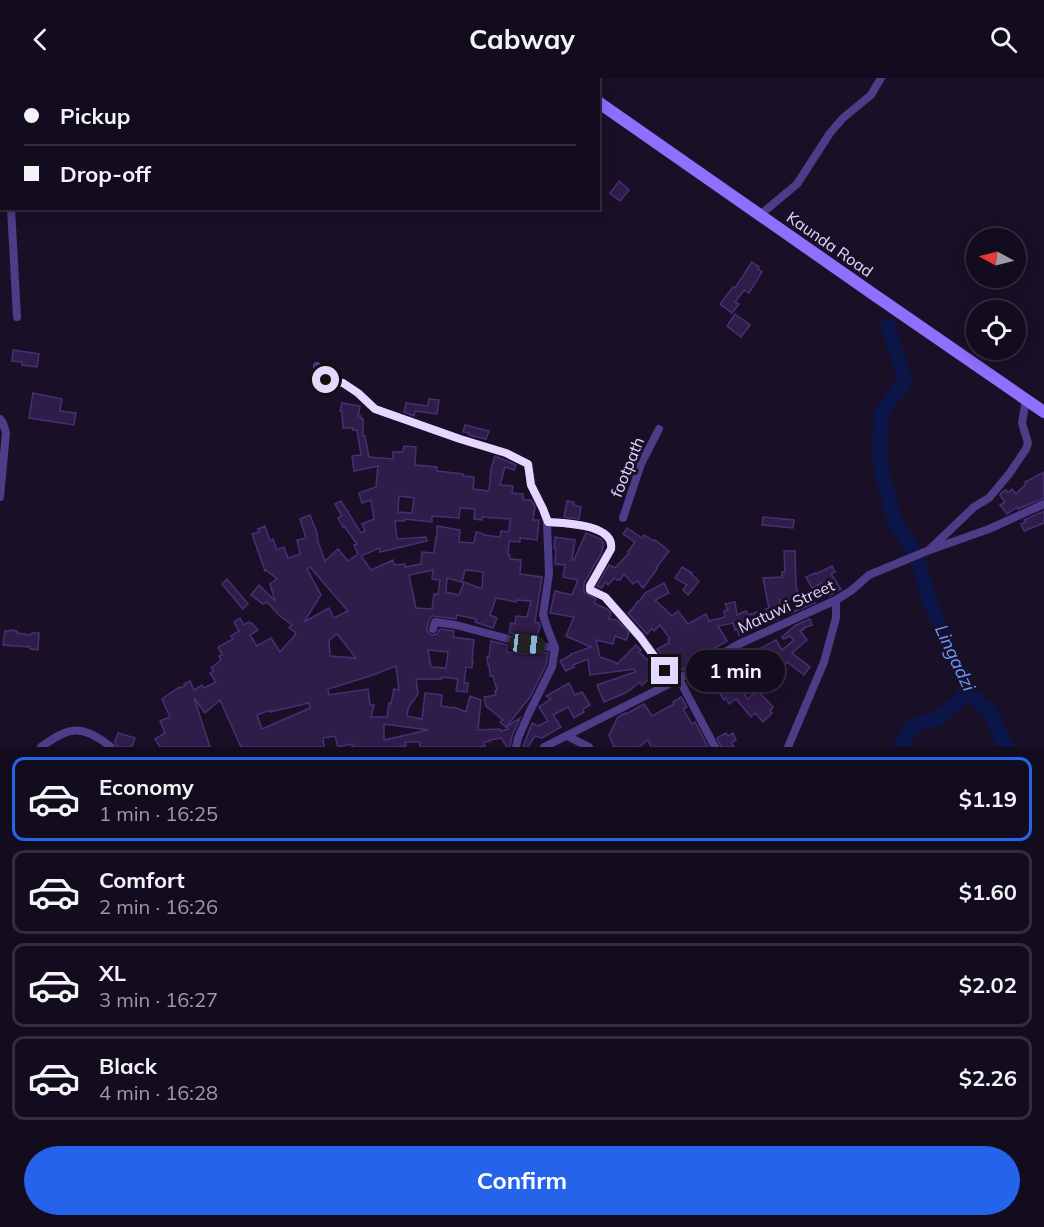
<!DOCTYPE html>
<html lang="en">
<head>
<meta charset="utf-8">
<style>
  :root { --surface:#130c1e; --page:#201a2b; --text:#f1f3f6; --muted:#9d9ba4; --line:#322c3c; --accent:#2563eb }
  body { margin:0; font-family:Mulish,sans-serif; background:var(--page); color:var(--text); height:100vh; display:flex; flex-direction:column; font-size:22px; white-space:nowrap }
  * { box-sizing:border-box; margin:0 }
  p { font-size:20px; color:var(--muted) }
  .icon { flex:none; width:33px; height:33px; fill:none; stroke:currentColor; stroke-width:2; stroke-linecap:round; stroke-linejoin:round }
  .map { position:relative; height:669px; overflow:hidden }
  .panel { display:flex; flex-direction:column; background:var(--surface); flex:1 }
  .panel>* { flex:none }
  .banner { position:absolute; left:0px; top:0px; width:600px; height:132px; box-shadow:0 3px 15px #0003,0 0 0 2px var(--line); display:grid; align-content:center; height:132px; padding:0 24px; background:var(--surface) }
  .needle { width:39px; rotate:277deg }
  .buttons { position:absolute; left:966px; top:150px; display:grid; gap:12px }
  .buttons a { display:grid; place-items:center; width:60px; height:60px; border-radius:50%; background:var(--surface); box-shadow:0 3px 15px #0003,0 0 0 2px var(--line); font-size:30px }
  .end { position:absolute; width:27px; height:27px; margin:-14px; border:8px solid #e4d8ff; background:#111; box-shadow:0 0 0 3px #111 }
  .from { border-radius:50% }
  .bubble { position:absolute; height:42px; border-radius:21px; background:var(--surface); box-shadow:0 3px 15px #0003,0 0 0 2px var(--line); font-size:20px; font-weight:700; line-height:42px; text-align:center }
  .car { position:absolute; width:18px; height:36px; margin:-18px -9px; border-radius:8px; box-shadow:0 0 4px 2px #0007; background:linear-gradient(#222 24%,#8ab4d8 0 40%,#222 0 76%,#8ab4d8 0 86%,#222 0) }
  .banner b { display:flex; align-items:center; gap:21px; height:57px; font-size:22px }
  .banner b+b { border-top:2px solid var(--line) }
  .banner i { width:15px; height:15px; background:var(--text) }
  ul { padding:10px 0 0; list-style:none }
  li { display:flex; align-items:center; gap:18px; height:84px; margin:0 12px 9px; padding:0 12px; border:3px solid var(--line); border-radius:12px }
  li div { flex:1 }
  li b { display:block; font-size:22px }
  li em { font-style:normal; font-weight:700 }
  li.current { border-color:var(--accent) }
  li>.icon { width:54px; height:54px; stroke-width:1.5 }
  .button { display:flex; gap:12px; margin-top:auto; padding:12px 24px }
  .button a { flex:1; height:69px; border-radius:36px; background:var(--accent); color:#fff; font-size:24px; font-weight:700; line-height:69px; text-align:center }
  header { display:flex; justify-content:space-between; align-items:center; height:78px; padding:0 24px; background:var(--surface); font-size:27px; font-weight:700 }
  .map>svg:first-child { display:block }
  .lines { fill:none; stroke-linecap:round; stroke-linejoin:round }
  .river { stroke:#0b1547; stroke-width:15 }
  .building { fill:#2e1c49; stroke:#4a2e75; stroke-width:1.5; fill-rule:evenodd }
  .minor { stroke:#4d3c87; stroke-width:8 }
  .secondary { stroke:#8f6ffe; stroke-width:12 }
  .route { stroke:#e4d8ff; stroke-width:8 }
  .labels { text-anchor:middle; stroke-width:6; stroke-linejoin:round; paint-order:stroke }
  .street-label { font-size:16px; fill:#e4d8ff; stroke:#191028 }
  .water-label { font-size:18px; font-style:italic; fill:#6699fe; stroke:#191028 }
</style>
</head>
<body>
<header><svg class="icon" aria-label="back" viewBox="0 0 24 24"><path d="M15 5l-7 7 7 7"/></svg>Cabway<svg class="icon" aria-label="search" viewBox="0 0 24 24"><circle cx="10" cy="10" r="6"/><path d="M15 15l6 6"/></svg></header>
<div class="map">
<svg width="1044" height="669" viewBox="0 0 1044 669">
  <rect width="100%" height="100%" fill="#191028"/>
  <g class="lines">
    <g class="river">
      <polyline points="888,248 905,303 882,333 880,366 881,392 889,420 895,445 905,458 914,475"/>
      <polyline points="918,482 930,524 968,614 992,636 999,656 1007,669"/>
      <polyline points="900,669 913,648 940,639 968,614"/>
    </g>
  </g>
  <g class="building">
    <polygon points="619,103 629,112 620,123 610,115"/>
    <polygon points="752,184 759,189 758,191 762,194 749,215 744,212 735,224 739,226 732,235 720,226 733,209 735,210"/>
    <polygon points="735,236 750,247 741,259 727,248"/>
    <polygon points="13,272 39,276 37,289 22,287 22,284 12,283"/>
    <polygon points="33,315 62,321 60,333 76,335 74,347 29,340"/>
    <polygon points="429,321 439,322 437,336 415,333 414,338 404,334 406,325 428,328"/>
    <path d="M342,325l18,3 -2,10h3v3h2v17h2l4,21 24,2v-7h10l1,-6 12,1 -1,18 22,2v4l26,3v2l11,1 -1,12 16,2 2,-22 4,-13 21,9 -2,5 -9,-3 -5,18 13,1 -1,7 11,1v6h8l4,6 -2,14h6l-1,11 -1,9 -17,-2v4l-11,-1 -1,14h2v4l11,1 -1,14 22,3 -7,45 4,1 1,3 -4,13 -27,-6 2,-10 4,1 1,-8 11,1 4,-16 -14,-1 -1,2 -20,-4 -6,17 7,3 -4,10 -18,-6 1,-3 -19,-4 -1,4 -24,-3 -3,4 -2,8v3l4,4 6,-1 3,-5 14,2 -1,6 21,3 -2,20h1l-1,8 -6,-1 -2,16h4l-1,9 -11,-1 2,-12 -16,-2v2h-26l2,15 -10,14 -1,8 15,3 3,-26 17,2 -1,11 13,2v-1l12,5 4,-16 11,4 -3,30 22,-1 1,2 7,-2 -2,-2 14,-9 -8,18 -2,11h-3l-6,-9 -11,2v1l-6,1 1,5h-65v-5h-15l1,4 -8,1h-46v-3l-14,3 -3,-11 -12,2 1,9h-83l-21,-47 -15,13 -11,-15 16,49h-50l-5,-8 10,-6 -5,-12 10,-4 -8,-18 16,-11 7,-2 -1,-2 6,-3 4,9 8,-5 2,3 12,-6 -6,-9 4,-2 -3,-3 10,-8 -2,-4 3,-1 -4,-8 15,-8 -2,-3 8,-5 -5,-9 6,-4 4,7 5,-3 2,2 1,-1 6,7 -8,5 7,11 14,-8 9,14 15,-17 1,-2 -7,-5 3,-3 -12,-9 -13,-14 -4,2 -12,-9 8,-10 16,16 -5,-17 7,-5 -11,-9 -1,1 -13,-37 7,-2 -1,-3 7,-3 5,15 3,-2 4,11 7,-3 4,11 12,-4 -3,-14 9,-2 -6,-19 10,-4 7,18 1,9 7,19 13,-12 10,12 10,-7 -4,-9 3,-1 -13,-18 -1,1 -5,-9 4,-2 -7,-12 6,-3 20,32 4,-2 -3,-7 12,-5 -3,-19 -9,3 -3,-10 17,-6 2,-21 -24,5 -2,-15 9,-1 -4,-25h-4v-2h-10l-1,-17h-2zM399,418l15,2 -2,15 -14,-1zM460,430l15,1 -1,10 8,1v-3l28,2 -1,13 -8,-1 -1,6 -16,-2v-1l-8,-2 -2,11 -15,-1 1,-12 -23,-4v11h-1l-2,16 -12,-1 -1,12 -16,3v-3l-11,1 -1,-5 -22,10 -10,-14 18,-8 1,4 47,-11 -1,-4 -29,2 -2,-18h10v-2l27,3v-6l27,2zM310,489l38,44 -14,7 -5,-10 -25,14 17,-27 -14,-26zM433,492l-1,9 8,1 -2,14h-4l-2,15 -16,-1 -7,-33zM465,492l18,2 -1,17 -18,-7 -5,13 -13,-3 1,-14 15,4zM337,556l19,24 -26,-2 -1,-16zM428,572l20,2 -2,16 -15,-1zM396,588l3,24 -5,-1 -3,15 -2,-1 -2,14h-16l3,-12h-4l-2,-16 -39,6 -1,-6 42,-13zM309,625l1,5 -48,21 -5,-14 13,-5v2zM384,646l44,6 -44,10z"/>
    <polygon points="465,347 489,353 486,361 473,358 469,357 469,355 463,354"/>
    <polygon points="1044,394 1044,420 1018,431 1017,429 1007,436 1000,427 1005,424 1000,417 1002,414 1006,412 1008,415 1012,411 1016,416 1026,406 1025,404"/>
    <polygon points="567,423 574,424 573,427 581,429 579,441 564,439"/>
    <polygon points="1044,433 1044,445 1024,453 1021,446 1026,444 1024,442"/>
    <polygon points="763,439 794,442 793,450 762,447"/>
    <polygon points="627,450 642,460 644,457 654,463 655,462 669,473 657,489 656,488 657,491 643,510 637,503 633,506 624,496 620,502 618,501 617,502 614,500 608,507 605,504 602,510 597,508 609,487 615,490 629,475 628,474 635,464 623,456"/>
    <polygon points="586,455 601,461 604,466 601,476 584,505 584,514 596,521 594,525 607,531 611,535 609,541 617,542 629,555 626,562 615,558 613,566 596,562 600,579 617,585 616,587 636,567 641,572 639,574 652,586 658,593 642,607 640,604 627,614 604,624 597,607 635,594 634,591 590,597 588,581 573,587 574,589 566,593 560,583 571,577 571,576 591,569 566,558 574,539 550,535 555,513 572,517 578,502 563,499 565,487 555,486 556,471 554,470 555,459 575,462 572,482 574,482"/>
    <polygon points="784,473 795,473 796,508 800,520 811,516 815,525 791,535 796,532 792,521 779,522 781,529 775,531 778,541 776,542 766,531 769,530 763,500 782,499 782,494 785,494"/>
    <polygon points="832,488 835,494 831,496 841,511 829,518 822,505 812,510 806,499 815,495 816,496"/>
    <polygon points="682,489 692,495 691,496 699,503 688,517 683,512 687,507 675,500"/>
    <polygon points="227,501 248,526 243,531 222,506"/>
    <polygon points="664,505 669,515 655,522 672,538 678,533 688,546 706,536 709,543 725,539 724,533 728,532 725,526 735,524 737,537 746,533 748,537 760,533 766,545 739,557 737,551 735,552 733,545 718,548 727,563 694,582 695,584 675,596 657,571 669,565 668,562 670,561 660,547 654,553 652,550 647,556 628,535 631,532 631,533 638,523 639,524 645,515"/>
    <polygon points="810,541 812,547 803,550 804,551 800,553 807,562 792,575 810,589 804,597 787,584 778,594 767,584 766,586 763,582 753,589 748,577 776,562 782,572 794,562 790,558 783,561 782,559 796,547"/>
    <polygon points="10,552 17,553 17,555 31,557 32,555 39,555 38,572 30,571 30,569 3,567 5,553 10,553"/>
    <polygon points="491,563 508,567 507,574 527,576 528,573 548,575 546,587 530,619 506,649 500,644 503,642 486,628 484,619 496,617 495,613 497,612 493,598 490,598 489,587 488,587 487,579 489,579"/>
    <polygon points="731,585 734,591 736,590 740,596 739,597 742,602 736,606 748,621 757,612 773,629 770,633 772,635 763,644 755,635 751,639 736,621 729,626 726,620 724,622 712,603 699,608 697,601 708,597 706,593 718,587 720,590"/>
    <polygon points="569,605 575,617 582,614 590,627 583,631 584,634 574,640 568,629 553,637 561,649 542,660 535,658 528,669 523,669 532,645 538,648 548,643 539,629 551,621 546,618"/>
    <polygon points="681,619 687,629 683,631 692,646 695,644 708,669 651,669 648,662 639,669 614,669 609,657 618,639 625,635 626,636 644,626 652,638 674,626 673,624"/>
    <polygon points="118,655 135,660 132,669 117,669 115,664"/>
    <polygon points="726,655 728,658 733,655 736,662 732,664 734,669 721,669 717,660"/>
  </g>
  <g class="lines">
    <g class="minor">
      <polyline points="190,2 191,0"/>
      <polyline points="0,27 2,28"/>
      <polyline points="11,130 17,239"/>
      <polyline points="760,137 797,106 830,55 843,40 871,17 881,0"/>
      <polyline points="317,288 317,296 326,302 343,305 358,315 375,331 460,361 506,375 528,386 531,407 543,431 547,444 549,496 543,537 548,552 555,570 552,589 529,635 518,660 516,669"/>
      <polyline points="0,341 3,345 6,355 0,419"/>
      <polyline points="623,440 641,386 659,351"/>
      <path d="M547,444c17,1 68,2 64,27l-21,37v3l15,8 36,40 32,45"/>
      <polyline points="930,471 974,429 989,420 1009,396 1026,371 1028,365 1022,345 1026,321"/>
      <polyline points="433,551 435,544 456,547 527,566 555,570"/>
      <polyline points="679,601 715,669"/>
      <polyline points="567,658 589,669"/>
      <path d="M41,669c29,-21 41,-23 70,0"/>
      <polyline points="544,669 673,604 739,566 836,522 852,512 869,497 927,473 989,451 1044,426"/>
      <polyline points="788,669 824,584 836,540 836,522"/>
    </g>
    <g class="secondary">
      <polyline points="565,0 567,2"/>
      <polyline points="598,24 873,216 1044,334"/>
    </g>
  </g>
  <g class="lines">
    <path class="route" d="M326,302l17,3 15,10 17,16 85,30 46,14 22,11 3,21 12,24 5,13c16,1 67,2 63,27l-21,37v4l15,7 35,40 25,34"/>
  </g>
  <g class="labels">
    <g class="street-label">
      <text transform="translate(830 166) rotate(35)" y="6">Kaunda Road</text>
      <text transform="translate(627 389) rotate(-68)" y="6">footpath</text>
      <text transform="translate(786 528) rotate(-25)" y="6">Matuwi Street</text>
    </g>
    <g class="water-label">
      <text transform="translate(955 580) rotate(65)" y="6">Lingadzi</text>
    </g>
  </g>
</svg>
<div class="buttons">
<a><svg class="needle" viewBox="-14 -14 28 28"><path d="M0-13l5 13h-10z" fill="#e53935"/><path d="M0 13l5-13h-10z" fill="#9d9ba4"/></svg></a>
<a><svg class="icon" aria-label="locate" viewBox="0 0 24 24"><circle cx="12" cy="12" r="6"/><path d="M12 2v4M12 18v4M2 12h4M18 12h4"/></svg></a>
</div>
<i class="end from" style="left:326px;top:302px"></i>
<i class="end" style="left:665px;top:593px"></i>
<div class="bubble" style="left:686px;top:572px;width:99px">1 min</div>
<i class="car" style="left:527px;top:566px;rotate:96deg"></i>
<div class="banner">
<b><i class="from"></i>Pickup</b>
<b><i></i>Drop-off</b>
</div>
</div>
<section class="panel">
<ul>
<li class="current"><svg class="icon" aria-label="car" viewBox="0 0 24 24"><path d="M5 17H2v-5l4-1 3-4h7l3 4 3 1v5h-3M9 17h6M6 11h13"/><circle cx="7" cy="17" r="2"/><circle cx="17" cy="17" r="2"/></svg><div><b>Economy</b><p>1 min · 16:25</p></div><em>$1.19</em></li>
<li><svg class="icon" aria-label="car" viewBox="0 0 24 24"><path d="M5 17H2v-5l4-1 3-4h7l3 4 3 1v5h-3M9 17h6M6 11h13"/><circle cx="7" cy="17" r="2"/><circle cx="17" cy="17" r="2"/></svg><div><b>Comfort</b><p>2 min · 16:26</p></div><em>$1.60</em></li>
<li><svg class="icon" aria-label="car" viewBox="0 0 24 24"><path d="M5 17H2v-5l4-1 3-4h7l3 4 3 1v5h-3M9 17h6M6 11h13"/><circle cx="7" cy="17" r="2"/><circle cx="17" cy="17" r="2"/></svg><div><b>XL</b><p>3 min · 16:27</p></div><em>$2.02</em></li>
<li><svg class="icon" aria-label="car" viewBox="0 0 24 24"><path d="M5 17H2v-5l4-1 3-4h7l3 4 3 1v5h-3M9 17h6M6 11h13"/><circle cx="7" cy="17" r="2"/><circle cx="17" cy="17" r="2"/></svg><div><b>Black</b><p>4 min · 16:28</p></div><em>$2.26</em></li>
</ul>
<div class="button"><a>Confirm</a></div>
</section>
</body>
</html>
